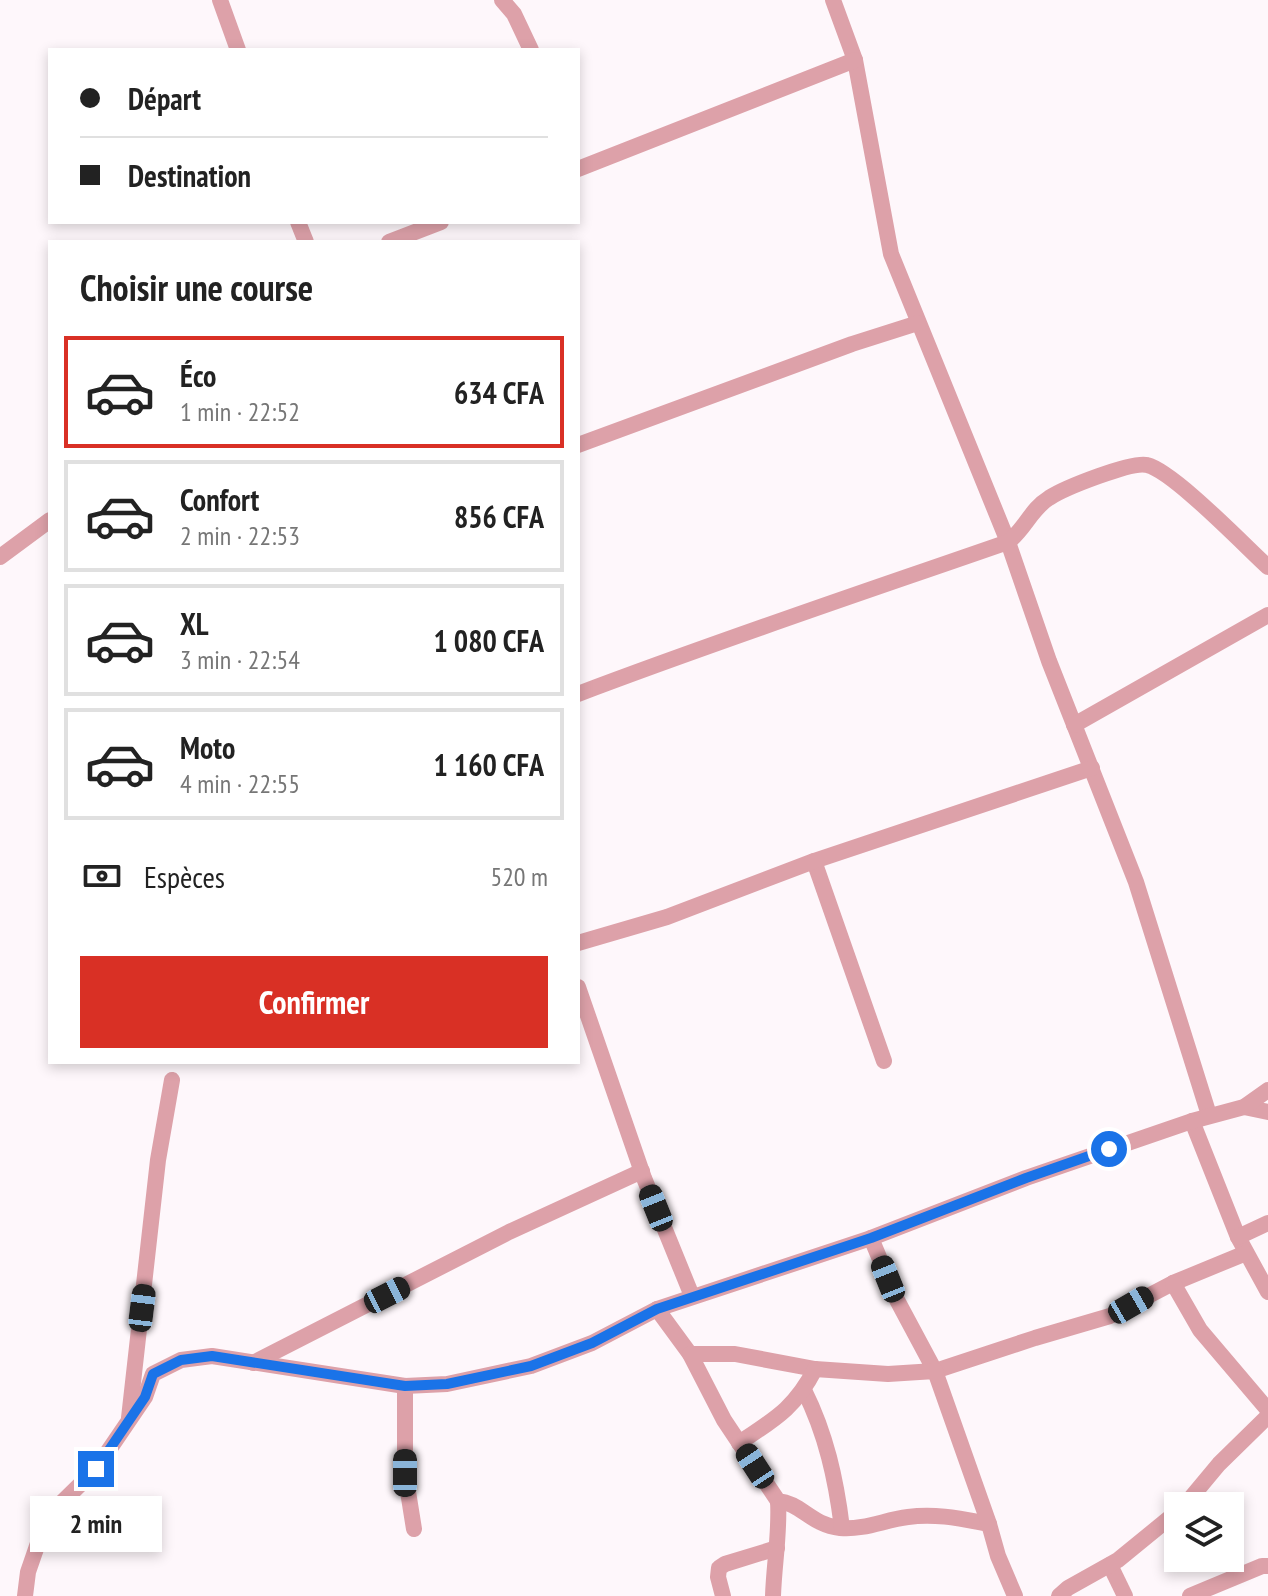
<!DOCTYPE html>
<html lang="fr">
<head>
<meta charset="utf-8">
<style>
  :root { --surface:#fff; --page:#f2f2f2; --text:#222; --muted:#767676; --line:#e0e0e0; --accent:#d93025 }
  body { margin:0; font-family:"PT Sans Narrow",sans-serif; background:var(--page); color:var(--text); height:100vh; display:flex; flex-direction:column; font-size:30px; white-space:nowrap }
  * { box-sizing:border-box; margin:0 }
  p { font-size:26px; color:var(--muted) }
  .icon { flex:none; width:44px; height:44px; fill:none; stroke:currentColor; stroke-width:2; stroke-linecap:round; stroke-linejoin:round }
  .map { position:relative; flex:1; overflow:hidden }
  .drawer { position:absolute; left:48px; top:240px; width:532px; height:824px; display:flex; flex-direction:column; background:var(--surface); border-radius:0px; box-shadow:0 4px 12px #0003 }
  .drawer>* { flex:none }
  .hud { position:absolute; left:48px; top:48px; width:532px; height:176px; border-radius:0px; box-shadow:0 4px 12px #0003; display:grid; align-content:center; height:176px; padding:0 32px; background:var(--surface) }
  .fabs { position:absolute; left:1164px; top:1492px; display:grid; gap:16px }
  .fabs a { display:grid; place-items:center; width:80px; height:80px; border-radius:0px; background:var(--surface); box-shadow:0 4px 12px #0003; font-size:40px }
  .end { position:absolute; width:36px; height:36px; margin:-18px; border:10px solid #1a73e8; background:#fff; box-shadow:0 0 0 4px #fff }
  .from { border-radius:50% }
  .bubble { position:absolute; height:56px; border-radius:0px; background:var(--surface); box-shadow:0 4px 12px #0003; font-size:26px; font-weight:600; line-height:56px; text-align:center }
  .car { position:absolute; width:24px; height:48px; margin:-24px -12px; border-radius:10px; box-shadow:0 0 6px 2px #0007; background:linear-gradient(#222 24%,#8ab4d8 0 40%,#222 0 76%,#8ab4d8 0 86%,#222 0) }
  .hud b { display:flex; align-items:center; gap:28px; height:76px; font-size:30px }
  .hud b+b { border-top:2px solid var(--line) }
  .hud i { width:20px; height:20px; background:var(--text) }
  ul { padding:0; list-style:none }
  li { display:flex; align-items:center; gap:24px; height:112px; margin:0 16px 12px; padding:0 16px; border:4px solid var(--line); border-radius:0px }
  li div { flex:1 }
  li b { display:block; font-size:30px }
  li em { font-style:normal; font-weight:600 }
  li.selected { border-color:var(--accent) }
  li>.icon { width:72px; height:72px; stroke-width:1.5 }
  h2 { padding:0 32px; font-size:36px; line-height:96px }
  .pay { display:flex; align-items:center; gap:20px; height:88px; padding:0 32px; font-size:30px }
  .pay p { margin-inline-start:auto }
  .button { display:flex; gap:16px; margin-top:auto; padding:16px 32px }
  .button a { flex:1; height:92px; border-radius:0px; background:var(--accent); color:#fff; font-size:32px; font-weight:600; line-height:92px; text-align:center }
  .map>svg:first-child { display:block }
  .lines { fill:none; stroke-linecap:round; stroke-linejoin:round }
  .minor { stroke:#dda1a9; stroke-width:16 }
  .route { stroke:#1a73e8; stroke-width:10 }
</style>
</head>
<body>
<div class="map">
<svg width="1268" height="1596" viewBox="0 0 1268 1596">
  <rect width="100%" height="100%" fill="#fef7fb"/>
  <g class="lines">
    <g class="minor">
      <polyline points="220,0 238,50"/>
      <polyline points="502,0 514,14 531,50"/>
      <polyline points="833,0 855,60 891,254 1008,542 1049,661 1136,882 1209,1115"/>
      <polyline points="578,169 855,60"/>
      <polyline points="298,222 306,242"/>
      <polyline points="389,242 441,222"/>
      <polyline points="578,445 852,344 918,323"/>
      <polyline points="0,557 50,520"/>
      <path d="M578,694c142,-54 286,-102 430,-152 17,-13 23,-33 41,-44 15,-10 83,-37 98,-33 26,6 98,81 121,102"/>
      <polyline points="1074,725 1268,615"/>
      <polyline points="814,861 884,1061"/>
      <polyline points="578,943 667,917 814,861 1092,768"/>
      <polyline points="578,987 644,1178 692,1296"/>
      <polyline points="1244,1107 1268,1112"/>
      <polyline points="1192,1121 1238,1237 1268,1292"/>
      <polyline points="1238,1237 1268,1223"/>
      <polyline points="871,1238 897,1300 935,1371 1035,1338 1110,1316 1173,1283 1246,1253"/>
      <polyline points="1173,1283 1200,1330 1268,1410"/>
      <path d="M657,1309l33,45 34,66 54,81c23,2 33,24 62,27 25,2 44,-8 68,-11 28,-4 54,2 81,7l9,32 17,40"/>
      <polyline points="690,1354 735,1354 815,1369 888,1374 935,1371 989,1524"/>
      <polyline points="253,1363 509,1232 642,1171"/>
      <polyline points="405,1386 405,1473 414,1529"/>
      <path d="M804,1390c22,44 32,89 38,138"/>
      <polyline points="129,1418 158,1160 172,1080"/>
      <path d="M739,1443c36,-24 56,-35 76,-74"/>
      <polyline points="1184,1506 1219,1464 1268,1416"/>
      <polyline points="1110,1565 1125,1596"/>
      <polyline points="25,1596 28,1572 47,1517 96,1469 145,1397 153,1374 181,1360 212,1356 405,1386 447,1384 531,1366 592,1343 657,1309 871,1238 1026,1178 1192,1121 1244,1107 1268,1090"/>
      <polyline points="723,1596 718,1577 719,1568 725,1564 777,1548"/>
      <path d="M773,1596c1,-32 7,-63 5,-95"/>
      <polyline points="1059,1596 1068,1588 1118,1560 1178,1511"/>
      <polyline points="1190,1596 1262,1566 1268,1566"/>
    </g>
  </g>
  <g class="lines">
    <polyline class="route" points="96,1469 145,1397 153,1374 181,1360 212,1356 405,1386 447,1384 531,1366 592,1343 657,1309 871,1238 1026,1178 1109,1149"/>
  </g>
</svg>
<div class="fabs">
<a><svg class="icon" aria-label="layers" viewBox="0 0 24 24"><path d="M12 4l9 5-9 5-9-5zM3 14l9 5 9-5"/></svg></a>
</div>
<i class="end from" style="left:1109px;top:1149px"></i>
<i class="end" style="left:96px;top:1469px"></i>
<div class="bubble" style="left:30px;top:1496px;width:132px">2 min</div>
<i class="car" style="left:656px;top:1208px;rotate:338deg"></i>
<i class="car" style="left:888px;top:1279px;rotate:338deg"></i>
<i class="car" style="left:387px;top:1295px;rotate:63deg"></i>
<i class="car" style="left:1131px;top:1305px;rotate:60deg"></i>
<i class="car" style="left:142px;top:1308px;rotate:7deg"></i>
<i class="car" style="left:755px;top:1466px;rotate:327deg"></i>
<i class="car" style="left:405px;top:1473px;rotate:0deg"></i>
<div class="hud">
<b><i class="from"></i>Départ</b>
<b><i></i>Destination</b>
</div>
<section class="drawer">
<h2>Choisir une course</h2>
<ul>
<li class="selected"><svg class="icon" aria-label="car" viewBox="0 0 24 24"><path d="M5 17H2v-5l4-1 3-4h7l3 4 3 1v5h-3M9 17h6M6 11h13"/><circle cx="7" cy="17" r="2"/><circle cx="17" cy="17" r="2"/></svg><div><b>Éco</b><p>1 min · 22:52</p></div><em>634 CFA</em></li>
<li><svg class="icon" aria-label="car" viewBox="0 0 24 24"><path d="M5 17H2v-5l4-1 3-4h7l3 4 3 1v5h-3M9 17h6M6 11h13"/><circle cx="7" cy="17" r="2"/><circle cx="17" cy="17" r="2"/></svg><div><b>Confort</b><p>2 min · 22:53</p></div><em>856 CFA</em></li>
<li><svg class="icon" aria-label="car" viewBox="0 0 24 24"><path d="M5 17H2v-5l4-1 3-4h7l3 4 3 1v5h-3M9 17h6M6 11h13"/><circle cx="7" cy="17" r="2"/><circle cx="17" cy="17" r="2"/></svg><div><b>XL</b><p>3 min · 22:54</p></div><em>1 080 CFA</em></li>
<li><svg class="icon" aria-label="car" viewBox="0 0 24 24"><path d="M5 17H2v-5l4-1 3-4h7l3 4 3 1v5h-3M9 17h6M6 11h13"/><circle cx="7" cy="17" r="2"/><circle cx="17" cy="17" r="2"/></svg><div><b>Moto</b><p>4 min · 22:55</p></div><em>1 160 CFA</em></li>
</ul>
<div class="pay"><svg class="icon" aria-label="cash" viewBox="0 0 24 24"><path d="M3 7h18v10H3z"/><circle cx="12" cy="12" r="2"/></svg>Espèces<p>520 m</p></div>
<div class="button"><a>Confirmer</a></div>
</section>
</div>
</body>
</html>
